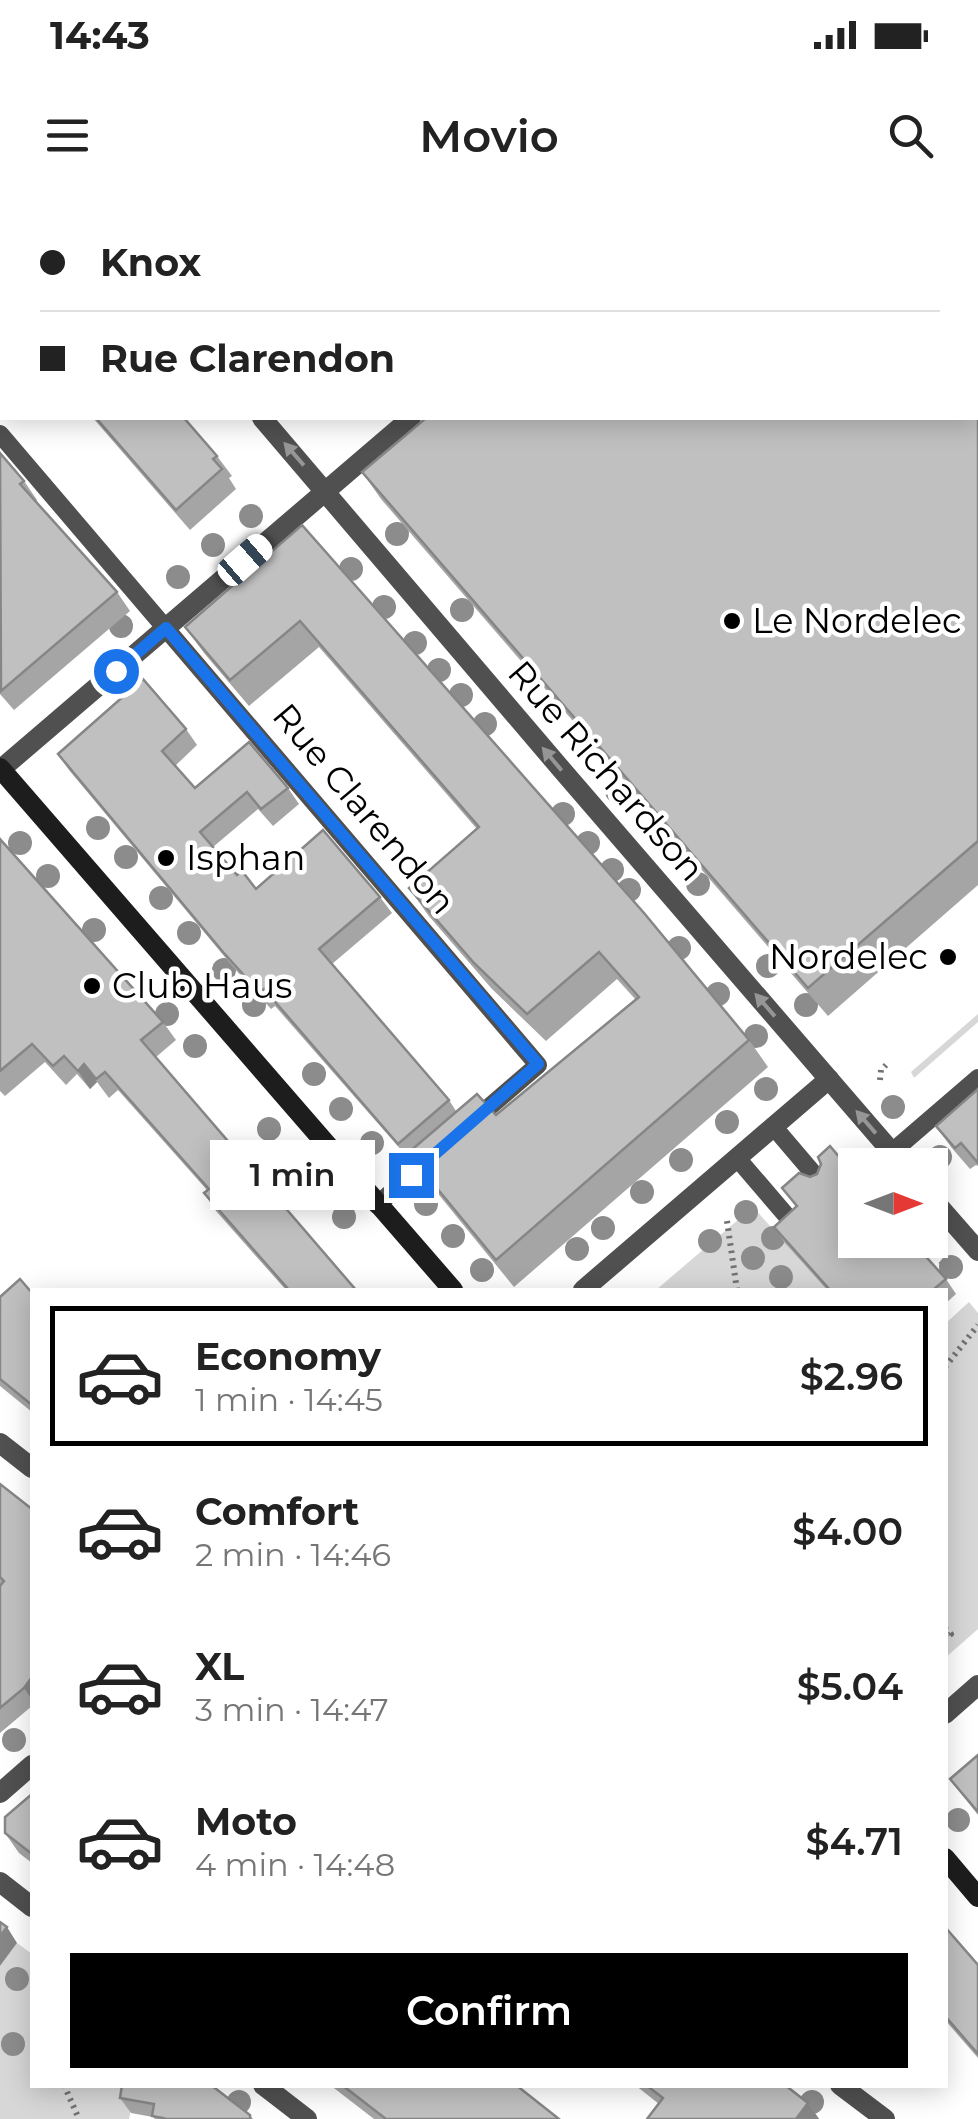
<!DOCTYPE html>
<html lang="en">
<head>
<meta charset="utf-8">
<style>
  :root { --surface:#fff; --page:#f6f6f6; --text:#222; --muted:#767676; --line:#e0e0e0; --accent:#000 }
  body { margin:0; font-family:Montserrat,sans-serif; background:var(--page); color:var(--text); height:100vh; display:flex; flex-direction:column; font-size:38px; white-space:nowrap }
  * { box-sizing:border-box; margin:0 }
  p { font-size:32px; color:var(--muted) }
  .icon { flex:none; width:55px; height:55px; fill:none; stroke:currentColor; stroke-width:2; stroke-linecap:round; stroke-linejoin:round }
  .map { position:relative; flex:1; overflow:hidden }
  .panel { position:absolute; left:30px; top:1088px; width:918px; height:800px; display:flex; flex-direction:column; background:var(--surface); border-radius:0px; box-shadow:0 5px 25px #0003 }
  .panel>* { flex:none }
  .hud { position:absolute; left:0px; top:0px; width:980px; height:220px; box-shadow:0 5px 25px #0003; display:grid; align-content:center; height:220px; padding:0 40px; background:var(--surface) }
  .needle { width:65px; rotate:90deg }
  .tools { position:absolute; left:838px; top:948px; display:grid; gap:20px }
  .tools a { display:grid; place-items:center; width:110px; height:110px; border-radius:0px; background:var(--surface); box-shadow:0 5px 25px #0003; font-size:50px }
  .end { position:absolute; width:45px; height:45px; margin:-22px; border:12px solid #1a73e8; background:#fff; box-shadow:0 0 0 5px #fff }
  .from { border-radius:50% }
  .bubble { position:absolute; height:70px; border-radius:0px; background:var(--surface); box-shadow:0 5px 25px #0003; font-size:32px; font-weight:600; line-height:70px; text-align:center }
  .car { position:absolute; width:30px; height:60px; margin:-30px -15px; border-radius:12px; box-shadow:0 0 8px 2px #0007; background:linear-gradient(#fff 24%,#345 0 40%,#fff 0 76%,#345 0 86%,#fff 0) }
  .hud b { display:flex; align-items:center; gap:35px; height:95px; font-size:38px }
  .hud b+b { border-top:2px solid var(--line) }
  .hud i { width:25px; height:25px; background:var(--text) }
  ul { padding:18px 0 0; list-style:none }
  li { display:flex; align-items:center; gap:30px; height:140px; margin:0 20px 15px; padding:0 20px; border:5px solid transparent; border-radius:0px }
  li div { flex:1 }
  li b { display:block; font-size:38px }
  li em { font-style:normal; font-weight:600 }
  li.current { border-color:var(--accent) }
  li>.icon { width:90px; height:90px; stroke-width:1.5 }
  .action { display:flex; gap:20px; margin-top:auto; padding:20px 40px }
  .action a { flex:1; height:115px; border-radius:0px; background:var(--accent); color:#fff; font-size:40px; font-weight:600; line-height:115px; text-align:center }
  .status { display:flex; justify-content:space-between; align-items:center; height:70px; padding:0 50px; background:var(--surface); direction:ltr }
  .status svg { height:28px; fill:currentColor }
  header { display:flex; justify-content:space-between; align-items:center; height:130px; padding:0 40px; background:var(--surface); font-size:45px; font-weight:600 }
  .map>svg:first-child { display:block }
  .green { fill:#d7d7d7 }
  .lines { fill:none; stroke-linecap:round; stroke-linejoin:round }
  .path { stroke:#727272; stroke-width:6; stroke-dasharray:2.5 5; stroke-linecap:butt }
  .lane { stroke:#505050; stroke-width:18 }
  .street { stroke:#505050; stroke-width:20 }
  .secondary { stroke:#1d1d1d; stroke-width:20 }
  .tree { fill:#8c8c8c }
  .wall { fill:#a5a5a5 }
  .shaded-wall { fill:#868686 }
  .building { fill:#c0c0c0; stroke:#868686; stroke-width:2.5 }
  .oneway { fill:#969696 }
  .route { stroke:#1a73e8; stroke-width:12 }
  .poi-dot { fill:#000; stroke:#fff; stroke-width:4 }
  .labels { text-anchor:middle; stroke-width:9; stroke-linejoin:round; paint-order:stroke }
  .poi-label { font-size:35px; fill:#000; stroke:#fff; text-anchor:start }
  .street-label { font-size:35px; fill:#000; stroke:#fff }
</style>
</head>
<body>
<div class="status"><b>14:43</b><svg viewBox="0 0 49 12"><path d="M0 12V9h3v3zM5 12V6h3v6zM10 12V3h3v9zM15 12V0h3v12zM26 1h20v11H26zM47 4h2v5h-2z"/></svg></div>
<header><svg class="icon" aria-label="menu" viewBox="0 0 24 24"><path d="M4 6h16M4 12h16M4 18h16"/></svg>Movio<svg class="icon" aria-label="search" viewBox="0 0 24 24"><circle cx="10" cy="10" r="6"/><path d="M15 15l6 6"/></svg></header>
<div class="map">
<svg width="978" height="1919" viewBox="0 0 978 1919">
  <rect width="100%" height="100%" fill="#fff"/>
  <g class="green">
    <polygon points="978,814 978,822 914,878 911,872"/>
    <polygon points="753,1007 827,1090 656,1090"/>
    <polygon points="969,1102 978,1113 978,1429 945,1458 945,1124"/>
    <polygon points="17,1743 32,1754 32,1885 136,1885 129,1919 0,1919 0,1766"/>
  </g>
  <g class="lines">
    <g class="path">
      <polyline points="880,880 881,870 886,865"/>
      <polyline points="727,1021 737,1090"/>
      <polyline points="935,1070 943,1063"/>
      <polyline points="945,1167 978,1125"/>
      <polyline points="945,1428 951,1434 945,1439"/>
      <polyline points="64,1885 79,1919"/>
    </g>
    <g class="lane">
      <polyline points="14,2 17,0"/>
      <polyline points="0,14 2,12"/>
      <polyline points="0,234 538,865 473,921"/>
      <polyline points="773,926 819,980"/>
      <polyline points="892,952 978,878"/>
      <polyline points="737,958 791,1021"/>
      <polyline points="377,1005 434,955"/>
    </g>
    <g class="street">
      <polyline points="73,0 75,2"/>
      <polyline points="609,0 611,2"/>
      <polyline points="660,2 663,0"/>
      <polyline points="262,218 562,570 903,965"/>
      <polyline points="0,570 411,218"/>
      <polyline points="930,996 978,1051"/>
      <polyline points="583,1090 829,879"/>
      <polyline points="0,1243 32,1268"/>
      <polyline points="945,1514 978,1485"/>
      <polyline points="0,1593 32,1565"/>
      <polyline points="0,1682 32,1707"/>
      <polyline points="263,1885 307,1919"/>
      <polyline points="840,1885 885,1919"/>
    </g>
    <g class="secondary">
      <polyline points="0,568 453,1090"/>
      <polyline points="945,1658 978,1697"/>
    </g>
  </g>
  <g class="tree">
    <circle cx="251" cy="316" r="12"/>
    <circle cx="397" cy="334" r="12"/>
    <circle cx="213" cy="345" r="12"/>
    <circle cx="351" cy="369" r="12"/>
    <circle cx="178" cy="377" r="12"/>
    <circle cx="384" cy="407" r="12"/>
    <circle cx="462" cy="410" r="12"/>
    <circle cx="121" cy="426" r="12"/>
    <circle cx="415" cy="443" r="12"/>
    <circle cx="439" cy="470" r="12"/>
    <circle cx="461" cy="495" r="12"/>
    <circle cx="485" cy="524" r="12"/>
    <circle cx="617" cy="591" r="12"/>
    <circle cx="563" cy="614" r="12"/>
    <circle cx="98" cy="628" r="12"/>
    <circle cx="20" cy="643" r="12"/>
    <circle cx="588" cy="643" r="12"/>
    <circle cx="126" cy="657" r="12"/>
    <circle cx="612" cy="670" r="12"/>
    <circle cx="48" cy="676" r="12"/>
    <circle cx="698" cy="684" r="12"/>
    <circle cx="629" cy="690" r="12"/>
    <circle cx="161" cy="698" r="12"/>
    <circle cx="94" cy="730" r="12"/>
    <circle cx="189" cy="733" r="12"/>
    <circle cx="679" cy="748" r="12"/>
    <circle cx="768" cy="766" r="12"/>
    <circle cx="224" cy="770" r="12"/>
    <circle cx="718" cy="794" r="12"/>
    <circle cx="254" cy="805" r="12"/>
    <circle cx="806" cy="805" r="12"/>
    <circle cx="167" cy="814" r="12"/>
    <circle cx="756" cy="836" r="12"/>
    <circle cx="195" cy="846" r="12"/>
    <circle cx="314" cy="874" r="12"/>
    <circle cx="766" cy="889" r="12"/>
    <circle cx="893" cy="907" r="12"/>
    <circle cx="341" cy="909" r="12"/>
    <circle cx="727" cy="922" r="12"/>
    <circle cx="269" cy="929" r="12"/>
    <circle cx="372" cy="943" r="12"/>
    <circle cx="940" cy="957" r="12"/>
    <circle cx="681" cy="960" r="12"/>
    <circle cx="309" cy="976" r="12"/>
    <circle cx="642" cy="992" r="12"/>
    <circle cx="426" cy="1004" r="12"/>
    <circle cx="746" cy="1012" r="12"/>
    <circle cx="344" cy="1017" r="12"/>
    <circle cx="603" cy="1028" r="12"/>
    <circle cx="453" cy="1036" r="12"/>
    <circle cx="773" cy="1038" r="12"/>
    <circle cx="710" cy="1041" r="12"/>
    <circle cx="577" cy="1049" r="12"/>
    <circle cx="753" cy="1058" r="12"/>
    <circle cx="951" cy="1067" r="12"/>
    <circle cx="482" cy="1070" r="12"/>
    <circle cx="781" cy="1077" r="12"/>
    <circle cx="14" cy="1540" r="12"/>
    <circle cx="958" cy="1620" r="12"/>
    <circle cx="17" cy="1779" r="12"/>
    <circle cx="13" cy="1844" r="12"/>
    <circle cx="239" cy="1902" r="12"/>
    <circle cx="812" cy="1902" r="12"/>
  </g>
  <g class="wall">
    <polygon points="978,0 978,685 828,816 381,299 362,272"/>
    <polygon points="93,218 184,218 217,256 232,276 229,278 236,289 190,330"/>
    <polygon points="0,253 24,281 37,300 36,302 117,392 130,411 14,510 0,494"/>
    <polygon points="302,325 749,840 768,867 514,1087 426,979 412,958 410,960 275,806 271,809 234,768 69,570 58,554 186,529 197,545 175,566 195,588 288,588 299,604 273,626 258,609 213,647 237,675 256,689 380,697 392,713 332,764 449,900 456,911 496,915 636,800 617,779 546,841 492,789 428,715 409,688 477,629 319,447 249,506 204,453 185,427"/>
    <polygon points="0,639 163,822 176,840 156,857 356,1090 286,1090 216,1011 204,993 207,990 118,890 109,898 97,882 90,889 77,874 66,885 45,862 5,896 0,891"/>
    <polygon points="978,889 978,966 976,965 970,969 951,947 936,926"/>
    <polygon points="782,988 855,1040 946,1079 956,1094 945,1104 945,1090 827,1090 784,1042 774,1027 796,1007"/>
    <polygon points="32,1093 32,1212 0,1186 0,1097"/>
    <polygon points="0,1284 32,1309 32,1506 0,1533"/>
    <polygon points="978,1555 978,1615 950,1579"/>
    <polygon points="32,1594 32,1663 19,1653 5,1633"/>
    <polygon points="945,1727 978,1765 978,1858 945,1820"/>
    <polygon points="330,1885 516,1885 559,1919 374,1919"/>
    <polygon points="635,1885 785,1885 808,1903 819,1919 647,1919 659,1904"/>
    <polygon points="120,1898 250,1915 253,1919 155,1919 153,1917 131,1913"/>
  </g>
  <g class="shaded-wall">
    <polygon points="84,864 97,882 90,889 78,871"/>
    <polygon points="32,1477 32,1500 24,1488"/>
    <polygon points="7,1727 17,1743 0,1766 0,1736"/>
    <polygon points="808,1903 819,1919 796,1919"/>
  </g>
  <g class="building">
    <polygon points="158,0 224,0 227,2 160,2"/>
    <polygon points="256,0 307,0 309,2 253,2"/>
    <polygon points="380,0 563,0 565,2 377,2"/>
    <polygon points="676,0 978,0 978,641 808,788 362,272 426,218 978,218 978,2 673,2"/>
    <polygon points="0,17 2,20 2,118 0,116"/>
    <polygon points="96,218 184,218 217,256 213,259 222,269 176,310"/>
    <polygon points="0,253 24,281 20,284 117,392 1,491"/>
    <polygon points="302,325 644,713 749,840 496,1060 408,953 477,894 496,915 639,797 599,752 527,814 474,763 409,688 479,627 300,421 230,480 185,427"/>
    <polygon points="143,479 186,529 162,551 195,588 249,542 288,588 261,609 247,592 200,632 237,675 242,671 256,689 323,630 380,697 319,749 449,900 398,944 264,789 260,793 223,752 58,554"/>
    <polygon points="0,639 163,822 141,840 356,1090 289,1090 204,993 209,989 105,872 96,879 84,864 78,871 64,856 53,866 32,844 0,871"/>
    <polygon points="978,889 978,963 961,943 955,948 936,926"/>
    <polygon points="830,946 846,965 852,960 856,965 855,1040 911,1040 946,1079 933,1090 830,1090 774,1027 797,1006 782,988 799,973 810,977 817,974 821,964 818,957"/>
    <polygon points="20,1079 32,1093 32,1205 0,1179 0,1097"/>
    <polygon points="0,1284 32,1309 32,1477 24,1488 0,1508 0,1386 4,1381 0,1377"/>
    <polygon points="978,1555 978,1612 950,1579"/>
    <polygon points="32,1594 32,1654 5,1633 5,1617"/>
    <polygon points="0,1722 7,1727 0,1736"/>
    <polygon points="945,1727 978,1765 978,1854 945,1816"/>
    <polygon points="122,1885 211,1885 250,1915 250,1919 162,1919 163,1918 152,1916 154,1904 120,1898"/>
    <polygon points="342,1885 516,1885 559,1919 386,1919"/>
    <polygon points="646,1885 785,1885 808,1903 796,1919 647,1919 663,1898"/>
  </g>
  <defs><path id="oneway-solid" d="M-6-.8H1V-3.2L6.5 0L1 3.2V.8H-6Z" transform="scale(2.5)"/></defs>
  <g class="oneway">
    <use href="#oneway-solid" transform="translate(294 254) rotate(-131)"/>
    <use href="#oneway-solid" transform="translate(552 559) rotate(-130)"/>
    <use href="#oneway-solid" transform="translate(765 805) rotate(-131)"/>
    <use href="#oneway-solid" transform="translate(866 922) rotate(-131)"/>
  </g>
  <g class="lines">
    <polyline class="route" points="116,471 166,428 538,864 411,975"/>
  </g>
  <g class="poi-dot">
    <circle cx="732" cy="421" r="10"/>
    <circle cx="166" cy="658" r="10"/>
    <circle cx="948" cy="757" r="10"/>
    <circle cx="92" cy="786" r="10"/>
  </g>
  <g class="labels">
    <g class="poi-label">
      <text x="752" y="433">Le Nordelec</text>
      <text x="186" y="670">Isphan</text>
      <text x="928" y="769" text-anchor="end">Nordelec</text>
      <text x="112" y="798">Club Haus</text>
    </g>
    <g class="street-label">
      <text transform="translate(606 571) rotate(49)" y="12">Rue Richardson</text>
      <text transform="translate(364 609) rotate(50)" y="12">Rue Clarendon</text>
    </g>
  </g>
</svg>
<div class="tools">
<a><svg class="needle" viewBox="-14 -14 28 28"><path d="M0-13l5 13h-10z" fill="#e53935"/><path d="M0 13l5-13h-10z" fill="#767676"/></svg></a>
</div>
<i class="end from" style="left:116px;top:471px"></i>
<i class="end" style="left:411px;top:975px"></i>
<div class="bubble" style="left:210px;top:940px;width:165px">1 min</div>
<i class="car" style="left:245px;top:360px;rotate:49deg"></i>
<div class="hud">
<b><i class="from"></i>Knox</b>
<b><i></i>Rue Clarendon</b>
</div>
<section class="panel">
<ul>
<li class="current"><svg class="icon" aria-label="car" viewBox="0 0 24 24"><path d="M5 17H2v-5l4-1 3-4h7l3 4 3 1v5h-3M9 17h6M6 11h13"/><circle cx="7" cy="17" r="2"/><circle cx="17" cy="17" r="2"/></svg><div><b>Economy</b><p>1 min · 14:45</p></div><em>$2.96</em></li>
<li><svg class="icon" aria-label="car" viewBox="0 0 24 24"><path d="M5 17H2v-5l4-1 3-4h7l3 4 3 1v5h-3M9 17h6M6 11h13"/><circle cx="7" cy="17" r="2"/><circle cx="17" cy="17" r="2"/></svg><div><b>Comfort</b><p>2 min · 14:46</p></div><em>$4.00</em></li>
<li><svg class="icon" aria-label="car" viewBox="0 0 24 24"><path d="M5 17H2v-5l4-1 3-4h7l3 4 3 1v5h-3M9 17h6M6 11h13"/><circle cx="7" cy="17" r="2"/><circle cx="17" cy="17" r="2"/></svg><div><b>XL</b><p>3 min · 14:47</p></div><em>$5.04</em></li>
<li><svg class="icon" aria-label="car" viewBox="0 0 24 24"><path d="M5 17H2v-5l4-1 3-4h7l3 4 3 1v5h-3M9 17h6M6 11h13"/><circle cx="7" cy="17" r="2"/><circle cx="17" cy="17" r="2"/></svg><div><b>Moto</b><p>4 min · 14:48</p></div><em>$4.71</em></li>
</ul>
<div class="action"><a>Confirm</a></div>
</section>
</div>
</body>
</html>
